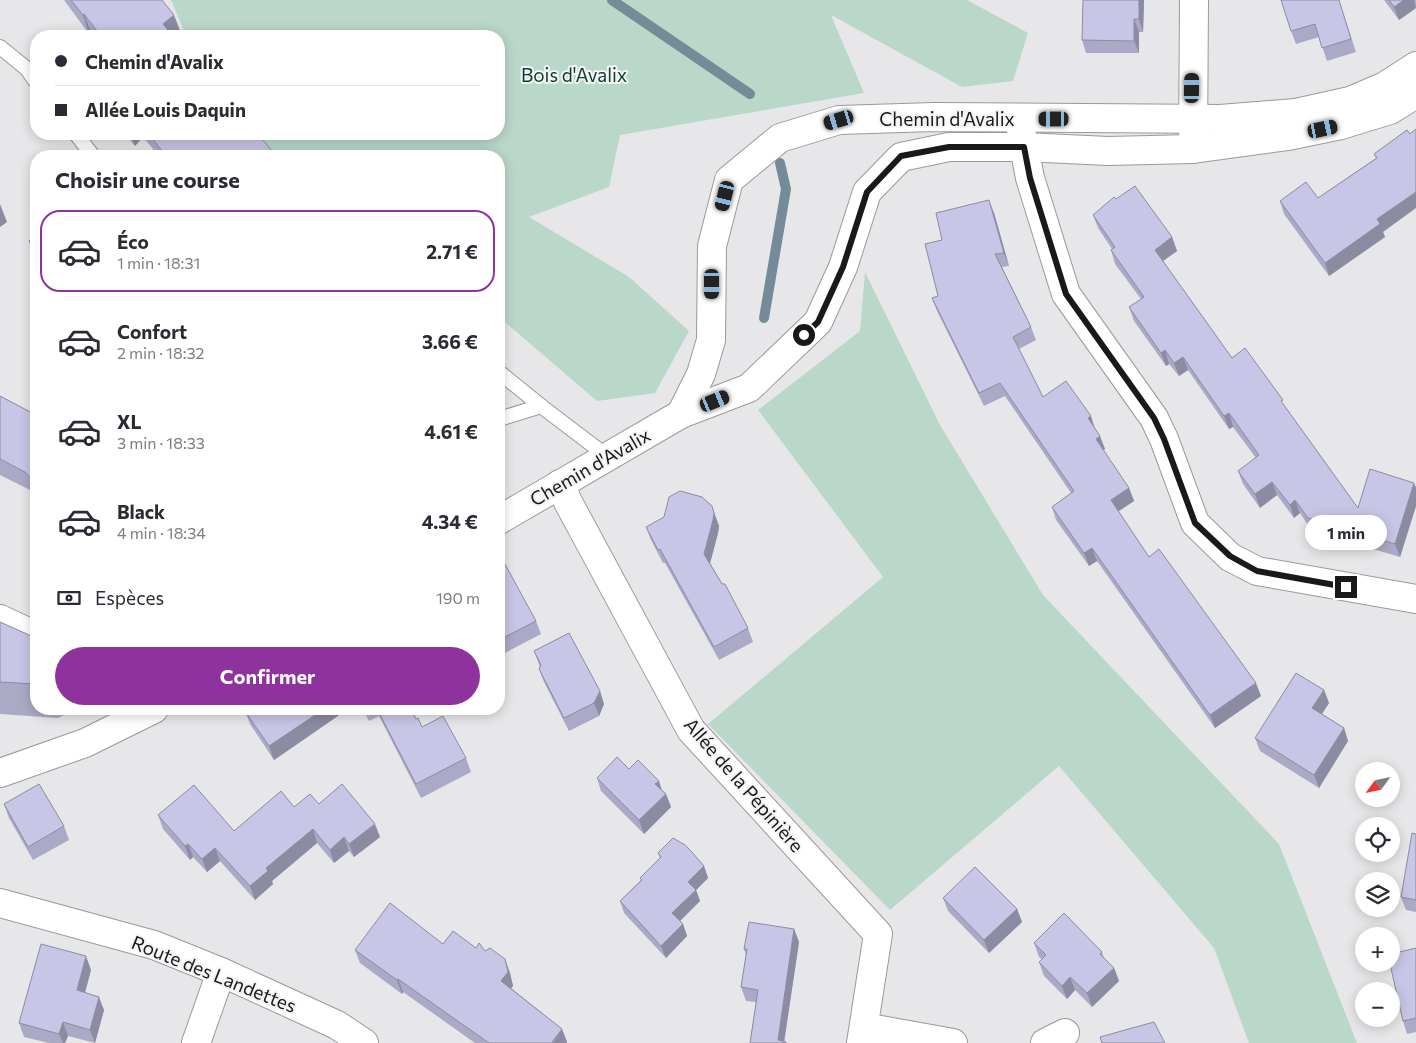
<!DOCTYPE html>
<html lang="fr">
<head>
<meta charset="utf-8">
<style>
  :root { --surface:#fff; --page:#f2f2f3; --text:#2b2b33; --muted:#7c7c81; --line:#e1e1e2; --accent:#8e339e }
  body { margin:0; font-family:Commissioner,sans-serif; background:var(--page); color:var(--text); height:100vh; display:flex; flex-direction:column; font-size:19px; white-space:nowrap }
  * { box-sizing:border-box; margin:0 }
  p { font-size:16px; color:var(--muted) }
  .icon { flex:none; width:28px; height:28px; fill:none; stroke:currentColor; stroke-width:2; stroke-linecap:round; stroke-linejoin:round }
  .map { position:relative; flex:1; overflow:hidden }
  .drawer { position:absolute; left:30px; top:150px; width:475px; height:565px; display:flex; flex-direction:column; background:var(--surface); border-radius:20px; box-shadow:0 2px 12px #0003 }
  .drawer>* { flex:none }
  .guide { position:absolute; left:30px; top:30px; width:475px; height:110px; border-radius:20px; box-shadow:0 2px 12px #0003; display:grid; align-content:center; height:110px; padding:0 25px; background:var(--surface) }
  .needle { width:32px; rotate:237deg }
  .fabs { position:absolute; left:1355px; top:762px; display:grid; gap:10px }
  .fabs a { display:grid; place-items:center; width:45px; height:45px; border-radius:50%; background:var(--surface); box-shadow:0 2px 12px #0003; font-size:25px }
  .end { position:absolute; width:22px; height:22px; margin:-11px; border:6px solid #19191a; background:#fff; box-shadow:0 0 0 2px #fff }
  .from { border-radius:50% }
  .bubble { position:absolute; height:35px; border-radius:18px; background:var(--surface); box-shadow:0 2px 12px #0003; font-size:16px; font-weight:700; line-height:35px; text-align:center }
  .car { position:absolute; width:15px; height:30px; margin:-15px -8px; border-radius:6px; box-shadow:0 0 4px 1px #0007; background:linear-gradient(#222 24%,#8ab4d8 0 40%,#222 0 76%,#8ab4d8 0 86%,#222 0) }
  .guide b { display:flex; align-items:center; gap:18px; height:48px; font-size:19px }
  .guide b+b { border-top:1px solid var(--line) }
  .guide i { width:12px; height:12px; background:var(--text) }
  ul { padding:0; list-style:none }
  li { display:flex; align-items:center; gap:15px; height:82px; margin:0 10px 8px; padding:0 15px; border:2px solid transparent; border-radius:20px }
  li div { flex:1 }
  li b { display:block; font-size:19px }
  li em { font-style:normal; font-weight:700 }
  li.on { border-color:var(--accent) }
  li>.icon { width:45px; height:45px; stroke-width:1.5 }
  h2 { padding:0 25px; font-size:22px; line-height:60px }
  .pay { display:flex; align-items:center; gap:12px; height:55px; padding:0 25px; font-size:19px }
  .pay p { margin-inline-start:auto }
  .button { display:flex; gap:10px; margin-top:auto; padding:10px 25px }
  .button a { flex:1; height:58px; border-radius:30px; background:var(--accent); color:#fff; font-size:20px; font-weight:700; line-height:58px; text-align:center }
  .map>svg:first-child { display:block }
  .green { fill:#b9d8c9 }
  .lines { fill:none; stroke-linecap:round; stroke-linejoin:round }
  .stream { stroke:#738c97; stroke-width:10 }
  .service-casing { stroke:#99999b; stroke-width:16 }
  .minor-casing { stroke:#99999b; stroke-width:30 }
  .tertiary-casing { stroke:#99999b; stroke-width:30 }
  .service { stroke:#fff; stroke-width:14 }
  .minor { stroke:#fff; stroke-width:28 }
  .tertiary { stroke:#fff; stroke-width:28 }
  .wall { fill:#abaac6 }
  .shaded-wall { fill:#8b8ba1 }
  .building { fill:#c7c6e6; stroke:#8b8ba1 }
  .route { stroke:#19191a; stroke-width:6 }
  .labels { text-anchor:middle; stroke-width:4; stroke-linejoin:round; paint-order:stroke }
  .park-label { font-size:19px; fill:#0d3d2c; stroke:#f4f4f7 }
  .street-label { font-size:19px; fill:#19191a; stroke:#f4f4f7 }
</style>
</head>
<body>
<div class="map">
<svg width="1416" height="1043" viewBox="0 0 1416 1043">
  <rect width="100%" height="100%" fill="#e7e7ea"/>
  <g class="green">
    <polygon points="171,0 967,0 1028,33 1013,81 962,87 831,15 864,93 620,135 609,187 529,217 629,277 689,331 655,393 597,401 499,317 499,156 265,156 247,134 499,134 499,36 186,36"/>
    <polygon points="865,272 940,425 1043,595 1279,844 1357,1043 1249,1043 1214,948 1059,766 890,910 708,724 883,577 758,410 860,331"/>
  </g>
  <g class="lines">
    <g class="stream">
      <polyline points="612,0 750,94"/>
      <polyline points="764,318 786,189 780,163"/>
    </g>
    <defs>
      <g id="service">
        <polyline points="0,47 27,69 36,82"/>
        <polyline points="76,134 93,156"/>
        <polyline points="499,372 541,406 499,419"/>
        <polyline points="541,406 608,457"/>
      </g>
      <g id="minor">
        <polyline points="1020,125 1030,178 1066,294 1154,418 1164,439 1195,523 1230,557 1257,571 1416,599"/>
        <polyline points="1193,149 1194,0"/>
        <polyline points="560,484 568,502 691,730 878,934 861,1043"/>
        <polyline points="0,619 36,636"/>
        <polyline points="0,903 154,945 221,972 337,1025 364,1043"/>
        <polyline points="864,1027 953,1043"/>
        <polyline points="196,1043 221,972"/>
        <polyline points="1045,1043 1065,1033"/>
      </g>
      <g id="tertiary">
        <polyline points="681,414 701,374 711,340 712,246 729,180 780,138 839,120 934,117 1220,119 1296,113 1350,101 1385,86 1416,66"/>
        <polyline points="499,520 681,414 749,388 818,322 843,267 867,192 901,157 949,147 1024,147 1108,151 1193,149 1288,136 1341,125 1390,110 1416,94"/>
        <polyline points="0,773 85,743 154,709"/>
      </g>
    </defs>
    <use href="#service" class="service-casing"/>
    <use href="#minor" class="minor-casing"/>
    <use href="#tertiary" class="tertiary-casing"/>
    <use href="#service" class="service"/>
    <use href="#minor" class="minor"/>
    <use href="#tertiary" class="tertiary"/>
  </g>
  <g class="wall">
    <polygon points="64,0 162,0 181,33 177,36 94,36 91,32 89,34"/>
    <polygon points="1144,0 1143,32 1139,32 1139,53 1086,53 1082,40"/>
    <polygon points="1339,0 1356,52 1327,61 1319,37 1296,44 1291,31"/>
    <polygon points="1384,0 1416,0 1416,8 1399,20"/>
    <polygon points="1407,130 1383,232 1385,237 1329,276 1284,214 1280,201 1318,198 1376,158 1374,154"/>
    <polygon points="125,134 258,134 276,156 159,156 143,137 135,146"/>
    <polygon points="1116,199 1172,237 1177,251 1163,261 1232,358 1285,407 1358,508 1414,483 1416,488 1416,506 1400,557 1312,531 1300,513 1294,518 1277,495 1260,508 1243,484 1238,471 1256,458 1233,427 1229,429 1188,370 1179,376 1169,364 1166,366 1134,321 1129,307 1141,299 1115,264 1111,250 1112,249 1098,228 1093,215"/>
    <polygon points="994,213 1009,266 1002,267 1031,327 1036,340 1019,349 1043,397 1095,429 1105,449 1103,450 1129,488 1134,501 1118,511 1149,557 1261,696 1215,728 1097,561 1089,566 1056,520 1052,507 1071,493 1005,396 984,406 937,311 932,298 938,296"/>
    <polygon points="36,235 36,257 34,254 29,241"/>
    <polygon points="0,396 36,415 36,496 32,491 0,475"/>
    <polygon points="712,506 719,526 718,533 710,563 748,628 753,642 719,660 665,563 663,563 651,540 646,527"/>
    <polygon points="499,556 536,621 541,634 499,656"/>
    <polygon points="0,622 36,638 36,709 76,709 58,718 0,714"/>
    <polygon points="534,651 604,704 599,716 569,731 544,682 539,669 540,667"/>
    <polygon points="1324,690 1329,703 1322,714 1344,728 1348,741 1319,788 1260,751 1255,738"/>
    <polygon points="247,709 348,709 274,760 250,724 245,711"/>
    <polygon points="363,709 411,709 416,719 422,727 466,758 471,772 421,798 379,716 369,721"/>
    <polygon points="629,769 662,791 666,794 671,807 644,834 601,791 597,778"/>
    <polygon points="4,804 64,826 69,840 33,860 9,818"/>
    <polygon points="319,804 380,837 354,857 349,851 334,863 317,843 272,881 273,884 255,900 220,861 207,872 193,857 190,860 163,829 158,815 234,831"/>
    <polygon points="1416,834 1416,912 1406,910 1401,897"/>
    <polygon points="658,853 704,866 708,878 696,890 700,901 680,921 683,924 687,936 666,958 624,913 620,901 641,880 640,878 660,858"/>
    <polygon points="943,898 1017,909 1022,922 989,953 948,911"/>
    <polygon points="794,929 799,942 784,1041 750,1043 756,1002 746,1001 741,987 746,955 744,949"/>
    <polygon points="1034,943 1102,952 1104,958 1114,968 1119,981 1092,1007 1075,990 1067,999 1044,976 1039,962 1042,959 1039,957"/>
    <polygon points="443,944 476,948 485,951 510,973 513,986 511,988 562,1029 567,1042 567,1043 475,1043 403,992 402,994 360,963 355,950"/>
    <polygon points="1416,948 1416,1032 1407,1034 1403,1021"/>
    <polygon points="91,970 85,992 104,1010 95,1043 68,1036 65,1043 49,1043 24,1037 19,1023"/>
  </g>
  <g class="shaded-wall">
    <polygon points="1139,0 1144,0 1143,32 1139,19"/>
    <polygon points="1404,0 1414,0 1416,8 1399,20 1394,7"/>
    <polygon points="84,14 91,32 89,34 83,15"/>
    <polygon points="174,15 181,33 177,36 167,36 163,24"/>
    <polygon points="1134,19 1139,32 1139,53 1134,41"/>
    <polygon points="130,134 142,134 143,137 135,146"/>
    <polygon points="1416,192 1416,208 1383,232 1385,237 1329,276 1325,263 1377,219"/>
    <polygon points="989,200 994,213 1009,266 1004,253"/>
    <polygon points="0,204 7,222 0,227"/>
    <polygon points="1172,237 1177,251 1160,263 1155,250"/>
    <polygon points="1165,350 1169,364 1166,366 1161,353"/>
    <polygon points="1183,357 1188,370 1179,376 1174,363"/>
    <polygon points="1229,413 1233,427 1229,429 1224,416"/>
    <polygon points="1091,416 1095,429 1088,418"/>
    <polygon points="1100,436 1105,449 1101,452 1096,439"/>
    <polygon points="1272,482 1277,495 1260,508 1255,494"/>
    <polygon points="1414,483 1416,488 1416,506 1400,557 1395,544"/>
    <polygon points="1129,488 1134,501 1116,513 1111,500"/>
    <polygon points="1295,500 1300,513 1294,518 1290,505"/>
    <polygon points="714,513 719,526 718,533 709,567 704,554"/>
    <polygon points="1092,548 1097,561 1089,566 1084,553"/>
    <polygon points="1256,683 1261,696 1215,728 1210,715"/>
    <polygon points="1324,690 1329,703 1317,721 1312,708"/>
    <polygon points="600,691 604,704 599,716 594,703"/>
    <polygon points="324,709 348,709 274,760 269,746"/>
    <polygon points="1344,728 1348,741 1319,788 1314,775"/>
    <polygon points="659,781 663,794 655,784"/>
    <polygon points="666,794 671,807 644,834 639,820"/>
    <polygon points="375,824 380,837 354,857 349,844"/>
    <polygon points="313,829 317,843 272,881 273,884 255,900 250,886 266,868"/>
    <polygon points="344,837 349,851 334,863 330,850"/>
    <polygon points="188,844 193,857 190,860 185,846"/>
    <polygon points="215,848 220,861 207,872 202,859"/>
    <polygon points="704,866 708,878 696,890 700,901 676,925 672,913 688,882"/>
    <polygon points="1017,909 1022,922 989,953 984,940"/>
    <polygon points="683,924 687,936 666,958 661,946"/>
    <polygon points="794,929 799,942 784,1043 778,1040"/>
    <polygon points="86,956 91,970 82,1004 77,990"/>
    <polygon points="505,959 510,973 513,986 506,994 501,981"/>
    <polygon points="1114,968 1119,981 1092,1007 1087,993"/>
    <polygon points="1070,977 1075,990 1067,999 1062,986"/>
    <polygon points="398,979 403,992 402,994 397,980"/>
    <polygon points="99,997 104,1010 95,1043 90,1030"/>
    <polygon points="63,1022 68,1036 65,1043 63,1043 59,1034"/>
    <polygon points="562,1029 567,1042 567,1043 553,1043"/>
  </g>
  <g class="building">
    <polygon points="71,0 162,0 174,15 163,24 173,36 101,36 84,14 83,15"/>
    <polygon points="1083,0 1139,0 1139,19 1134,19 1134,41 1082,40"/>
    <polygon points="1281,0 1339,0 1351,39 1322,48 1315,24 1291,31"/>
    <polygon points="1389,0 1404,0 1394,7"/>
    <polygon points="1416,129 1416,192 1377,219 1380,224 1325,263 1280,201 1306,182 1318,198 1377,158 1374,154 1407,130 1410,134"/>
    <polygon points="149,134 258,134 276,156 166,156"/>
    <polygon points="1135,186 1172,237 1155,250 1232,358 1245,348 1283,400 1281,401 1358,508 1370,469 1414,483 1395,544 1308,518 1295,500 1290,505 1272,482 1255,494 1238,471 1259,455 1229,413 1224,416 1183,357 1174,363 1165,350 1161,353 1129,307 1144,297 1111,250 1115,247 1093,215 1114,197 1116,199"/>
    <polygon points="989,200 1004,253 995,254 1031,327 1013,337 1043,397 1066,381 1091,416 1088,418 1100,436 1096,439 1129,488 1111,500 1149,557 1159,549 1256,683 1210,715 1092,548 1084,553 1052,507 1074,491 1000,383 979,393 932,298 938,296 925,244 942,240 936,213"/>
    <polygon points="36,235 36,250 29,241"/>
    <polygon points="0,396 36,415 36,484 25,472 0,459"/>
    <polygon points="680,491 702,497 712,506 714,513 713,520 704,554 722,584 725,584 748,628 714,647 660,549 658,550 646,527 664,517 669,497"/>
    <polygon points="500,555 536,621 499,640 499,556"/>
    <polygon points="0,622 36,638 36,684 0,682"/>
    <polygon points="569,633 600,691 594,703 564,718 539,669 541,665 534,651"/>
    <polygon points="1296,673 1324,690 1312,708 1344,728 1314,775 1255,738"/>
    <polygon points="247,709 324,709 269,746 245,711"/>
    <polygon points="377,709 411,709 416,719 418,718 422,727 443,716 466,758 416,784"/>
    <polygon points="617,757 629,769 638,760 659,781 655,784 666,794 639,820 597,778"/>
    <polygon points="39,784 64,826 28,847 4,804"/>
    <polygon points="342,784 375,824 349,844 344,837 330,850 313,829 266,868 268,871 250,886 215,848 202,859 188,844 185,846 158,815 194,785 234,831 281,791 294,807 310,794 319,804"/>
    <polygon points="1412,833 1416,834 1416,900 1401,897"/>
    <polygon points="673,838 685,845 691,851 704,866 688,882 696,890 672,913 683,924 661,946 620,901 642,880 640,878 661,857 658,853"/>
    <polygon points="975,867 1017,909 984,940 943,898"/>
    <polygon points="390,903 443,944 453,931 476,948 479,943 485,951 490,948 505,959 508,972 501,981 562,1029 552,1042 553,1043 489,1043 398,979 397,980 355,950"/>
    <polygon points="1064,913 1102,952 1100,954 1114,968 1087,993 1070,977 1062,986 1039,962 1046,955 1034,943"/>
    <polygon points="749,922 794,929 778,1040 786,1042 786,1043 750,1043 758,990 741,987 747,949 744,949"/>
    <polygon points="41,944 86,956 77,990 99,997 90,1030 63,1022 59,1034 19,1023"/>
    <polygon points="1416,948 1416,1018 1403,1021 1390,964 1391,964 1391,954"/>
    <polygon points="1154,1022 1165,1043 1102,1043 1100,1037"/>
  </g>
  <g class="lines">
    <polyline class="route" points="804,335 818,322 843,267 867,192 901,156 949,147 1024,147 1030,178 1066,294 1154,418 1164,439 1195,523 1230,556 1257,571 1346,587"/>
  </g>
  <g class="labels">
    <g class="park-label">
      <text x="574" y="82">Bois d'Avalix</text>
    </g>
    <g class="street-label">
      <text x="947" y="126">Chemin d'Avalix</text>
      <text transform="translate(590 467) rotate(-30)" y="7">Chemin d'Avalix</text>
      <text transform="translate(744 785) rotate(49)" y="7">Allée de la Pépinière</text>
      <text transform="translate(214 974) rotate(22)" y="7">Route des Landettes</text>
    </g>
  </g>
</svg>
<div class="fabs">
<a><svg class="needle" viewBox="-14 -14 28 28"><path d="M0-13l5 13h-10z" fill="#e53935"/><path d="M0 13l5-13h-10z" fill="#7c7c81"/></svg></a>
<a><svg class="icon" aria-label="locate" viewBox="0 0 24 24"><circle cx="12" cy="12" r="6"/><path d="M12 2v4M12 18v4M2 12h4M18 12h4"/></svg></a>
<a><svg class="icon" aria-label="layers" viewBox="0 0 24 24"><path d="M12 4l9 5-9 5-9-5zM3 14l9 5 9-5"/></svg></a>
<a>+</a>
<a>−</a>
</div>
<i class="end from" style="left:804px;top:335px"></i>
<i class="end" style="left:1346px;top:587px"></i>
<div class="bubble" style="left:1305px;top:515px;width:82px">1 min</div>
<i class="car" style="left:1192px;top:88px;rotate:1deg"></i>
<i class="car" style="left:1054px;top:119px;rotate:270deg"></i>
<i class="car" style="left:839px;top:120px;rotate:253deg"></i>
<i class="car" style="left:1323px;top:129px;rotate:78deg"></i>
<i class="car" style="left:725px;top:196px;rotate:194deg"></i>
<i class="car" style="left:712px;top:284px;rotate:180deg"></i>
<i class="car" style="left:715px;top:401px;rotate:68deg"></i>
<div class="guide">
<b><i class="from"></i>Chemin d'Avalix</b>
<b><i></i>Allée Louis Daquin</b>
</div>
<section class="drawer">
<h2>Choisir une course</h2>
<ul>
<li class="on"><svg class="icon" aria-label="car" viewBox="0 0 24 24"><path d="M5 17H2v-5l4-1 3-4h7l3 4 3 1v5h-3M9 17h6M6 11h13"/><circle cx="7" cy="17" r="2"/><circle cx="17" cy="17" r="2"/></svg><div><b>Éco</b><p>1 min · 18:31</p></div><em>2.71 €</em></li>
<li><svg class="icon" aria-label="car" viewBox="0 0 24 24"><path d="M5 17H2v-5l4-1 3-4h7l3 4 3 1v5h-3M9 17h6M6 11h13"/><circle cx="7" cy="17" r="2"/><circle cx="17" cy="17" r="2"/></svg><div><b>Confort</b><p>2 min · 18:32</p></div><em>3.66 €</em></li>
<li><svg class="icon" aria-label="car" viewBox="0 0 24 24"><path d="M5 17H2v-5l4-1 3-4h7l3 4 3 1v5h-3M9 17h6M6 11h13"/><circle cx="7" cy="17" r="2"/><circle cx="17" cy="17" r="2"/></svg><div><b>XL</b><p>3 min · 18:33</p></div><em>4.61 €</em></li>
<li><svg class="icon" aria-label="car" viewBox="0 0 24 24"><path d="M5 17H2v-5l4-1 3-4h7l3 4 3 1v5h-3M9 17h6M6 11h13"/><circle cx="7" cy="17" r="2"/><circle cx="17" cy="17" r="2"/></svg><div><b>Black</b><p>4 min · 18:34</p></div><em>4.34 €</em></li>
</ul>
<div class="pay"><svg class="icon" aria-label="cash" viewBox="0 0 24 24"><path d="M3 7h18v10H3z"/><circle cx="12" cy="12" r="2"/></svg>Espèces<p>190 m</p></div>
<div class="button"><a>Confirmer</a></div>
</section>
</div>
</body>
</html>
